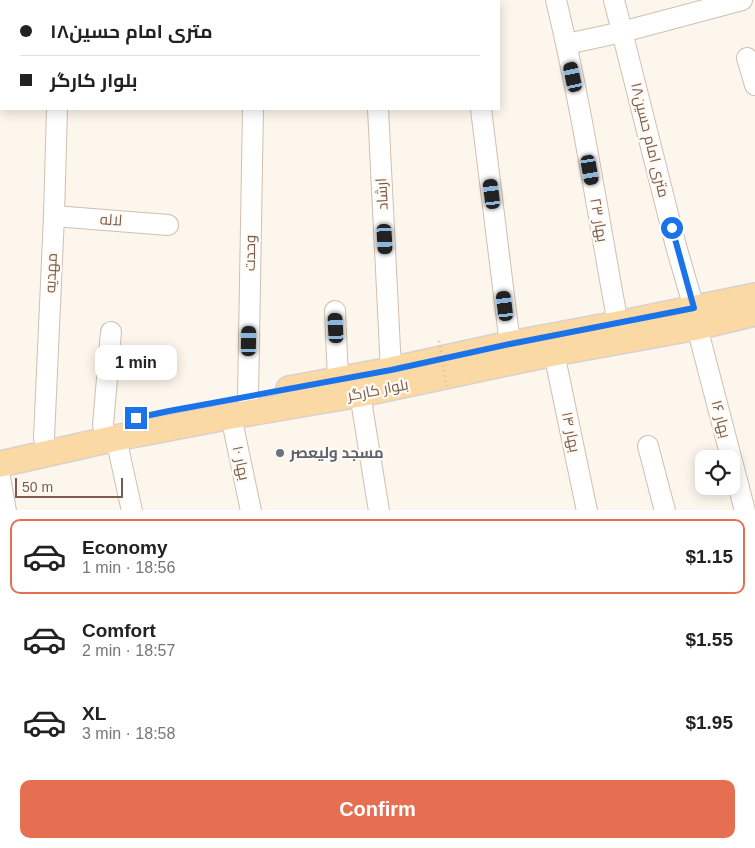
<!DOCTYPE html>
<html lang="en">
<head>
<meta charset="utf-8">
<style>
  :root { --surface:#fff; --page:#f2f2f2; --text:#222; --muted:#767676; --line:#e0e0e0; --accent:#e76f51 }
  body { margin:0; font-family:Arial,Cairo,sans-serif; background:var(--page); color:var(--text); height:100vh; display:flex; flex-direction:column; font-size:19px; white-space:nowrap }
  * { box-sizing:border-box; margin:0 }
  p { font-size:16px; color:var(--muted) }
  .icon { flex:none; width:28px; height:28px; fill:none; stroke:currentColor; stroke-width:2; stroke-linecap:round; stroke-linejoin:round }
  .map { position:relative; height:510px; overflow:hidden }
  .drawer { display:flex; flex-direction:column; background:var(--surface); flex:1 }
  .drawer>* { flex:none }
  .hud { position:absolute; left:0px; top:0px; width:500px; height:110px; box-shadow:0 2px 12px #0003; display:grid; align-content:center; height:110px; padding:0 20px; background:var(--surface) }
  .tools { position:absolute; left:695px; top:450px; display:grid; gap:10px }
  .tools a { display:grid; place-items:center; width:45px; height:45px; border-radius:10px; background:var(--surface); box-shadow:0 2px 12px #0003; font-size:25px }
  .scale { position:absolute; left:15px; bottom:12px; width:108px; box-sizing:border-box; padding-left:5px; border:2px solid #7a5c4d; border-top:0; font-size:14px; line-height:18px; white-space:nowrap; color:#7a5c4d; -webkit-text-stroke:4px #fffaf3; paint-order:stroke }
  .end { position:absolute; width:22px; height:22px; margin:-11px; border:6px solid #1a73e8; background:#fff; box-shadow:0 0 0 2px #fff }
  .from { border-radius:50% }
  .bubble { position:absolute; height:35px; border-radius:10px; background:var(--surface); box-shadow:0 2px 12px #0003; font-size:16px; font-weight:800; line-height:35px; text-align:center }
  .car { position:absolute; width:15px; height:30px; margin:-15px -8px; border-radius:6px; box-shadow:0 0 4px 1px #0007; background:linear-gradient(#222 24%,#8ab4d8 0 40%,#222 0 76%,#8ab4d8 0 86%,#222 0) }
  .hud b { display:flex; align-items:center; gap:18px; height:48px; font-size:19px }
  .hud b+b { border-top:1px solid var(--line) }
  .hud i { width:12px; height:12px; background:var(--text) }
  ul { padding:9px 0 0; list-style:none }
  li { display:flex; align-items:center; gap:15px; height:75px; margin:0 10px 8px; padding:0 10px; border:2px solid transparent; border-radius:10px }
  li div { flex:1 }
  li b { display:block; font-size:19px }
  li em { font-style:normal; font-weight:800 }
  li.current { border-color:var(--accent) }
  li>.icon { width:45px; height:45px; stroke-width:1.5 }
  .cta { display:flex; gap:10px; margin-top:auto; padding:10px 20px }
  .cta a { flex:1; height:58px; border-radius:10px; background:var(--accent); color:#fff; font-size:20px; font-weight:800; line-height:58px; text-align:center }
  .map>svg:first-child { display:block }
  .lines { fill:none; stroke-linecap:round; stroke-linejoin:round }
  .minor-casing { stroke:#d1beb0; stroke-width:22 }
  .major-casing { stroke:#dad1cd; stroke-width:28 }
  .minor { stroke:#fff; stroke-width:20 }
  .major { stroke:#fbd9a5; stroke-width:25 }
  .path-bridge { stroke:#d9b8a5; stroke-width:2.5; stroke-dasharray:1 4; stroke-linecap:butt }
  .route { stroke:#1a73e8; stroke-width:6 }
  .worship-dot { fill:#6b7280; stroke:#fffaf3; stroke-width:2 }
  .labels { text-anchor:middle; stroke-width:4.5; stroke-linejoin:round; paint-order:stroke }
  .street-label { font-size:15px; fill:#7a5c4d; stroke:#fffaf3 }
  .worship-label { font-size:15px; font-weight:bold; fill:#5b616d; stroke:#fffaf3; text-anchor:start }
</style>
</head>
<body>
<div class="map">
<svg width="755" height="511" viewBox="0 0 755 511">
  <rect width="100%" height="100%" fill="#fdf6ec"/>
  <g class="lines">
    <defs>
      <g id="minor">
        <polyline points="59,0 59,1"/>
        <polyline points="247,0 247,1"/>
        <polyline points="366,0 366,1"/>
        <polyline points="468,0 468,1"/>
        <path d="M556,0c26,107 42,216 62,324"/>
        <polyline points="614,0 676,246 694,308"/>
        <polyline points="153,1 157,0"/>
        <polyline points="567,44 622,32 742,0"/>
        <polyline points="747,58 755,85"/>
        <polyline points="378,109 391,370"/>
        <polyline points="481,109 510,344"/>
        <polyline points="54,216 168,225"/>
        <polyline points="335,311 338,379"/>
        <polyline points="697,327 745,511"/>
        <polyline points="554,353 587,511"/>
        <polyline points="360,394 379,511"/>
        <polyline points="248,397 253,109"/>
        <polyline points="231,416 251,511"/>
        <polyline points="103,425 111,332"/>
        <polyline points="44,438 54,216 57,109"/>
        <polyline points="116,438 132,511"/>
        <polyline points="648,446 665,511"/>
        <polyline points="0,478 6,511"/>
      </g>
      <g id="major">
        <polyline points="289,389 391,370 510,344 618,324 755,296"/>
        <polyline points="0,464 116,438 231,416 360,394 554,353 697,327 755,313"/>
      </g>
    </defs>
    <use href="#minor" class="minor-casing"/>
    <use href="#major" class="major-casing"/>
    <use href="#minor" class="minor"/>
    <use href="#major" class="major"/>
    <polyline class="path-bridge" points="439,341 447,388"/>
  </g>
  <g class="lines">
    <polyline class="route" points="136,418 169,411 391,370 510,344 694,308 672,228"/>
  </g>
  <circle class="worship-dot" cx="280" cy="453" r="5"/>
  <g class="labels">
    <g class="street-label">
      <text transform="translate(650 140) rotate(76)" y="5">۱۸متری امام حسین</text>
      <text transform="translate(382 194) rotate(-93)" y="5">ارشاد</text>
      <text transform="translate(111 220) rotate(4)" y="5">لاله</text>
      <text transform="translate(599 220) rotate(80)" y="5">بهار ۲۳</text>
      <text transform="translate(250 253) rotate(-89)" y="5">وحدت</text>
      <text transform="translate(51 273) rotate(-87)" y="5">مهدیه</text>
      <text transform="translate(378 390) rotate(-11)" y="5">بلوار کارگر</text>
      <text transform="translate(721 419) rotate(75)" y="5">بهار ۱۶</text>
      <text transform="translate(571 432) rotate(78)" y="5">بهار ۱۴</text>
      <text transform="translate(241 463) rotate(78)" y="5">بهار ۱۰</text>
    </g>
    <g class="worship-label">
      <text x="290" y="458">مسجد ولیعصر</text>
    </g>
  </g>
</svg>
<div class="tools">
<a><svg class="icon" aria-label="locate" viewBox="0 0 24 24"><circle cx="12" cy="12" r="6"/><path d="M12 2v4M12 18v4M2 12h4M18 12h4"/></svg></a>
</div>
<div class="scale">50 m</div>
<i class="end from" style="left:672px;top:228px"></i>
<i class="end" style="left:136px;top:418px"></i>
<div class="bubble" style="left:95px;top:345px;width:82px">1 min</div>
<i class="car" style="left:573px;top:77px;rotate:348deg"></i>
<i class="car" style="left:590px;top:170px;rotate:170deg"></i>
<i class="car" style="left:492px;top:194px;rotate:353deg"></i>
<i class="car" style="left:385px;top:239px;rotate:177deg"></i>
<i class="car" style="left:505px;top:306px;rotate:353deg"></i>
<i class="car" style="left:336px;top:328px;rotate:357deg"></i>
<i class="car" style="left:249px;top:341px;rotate:1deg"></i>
<div class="hud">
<b><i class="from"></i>۱۸متری امام حسین</b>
<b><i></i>بلوار کارگر</b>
</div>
</div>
<section class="drawer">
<ul>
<li class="current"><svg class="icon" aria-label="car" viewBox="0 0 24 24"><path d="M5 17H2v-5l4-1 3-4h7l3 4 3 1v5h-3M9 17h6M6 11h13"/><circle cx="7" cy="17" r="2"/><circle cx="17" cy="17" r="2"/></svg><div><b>Economy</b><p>1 min · 18:56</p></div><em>$1.15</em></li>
<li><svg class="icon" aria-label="car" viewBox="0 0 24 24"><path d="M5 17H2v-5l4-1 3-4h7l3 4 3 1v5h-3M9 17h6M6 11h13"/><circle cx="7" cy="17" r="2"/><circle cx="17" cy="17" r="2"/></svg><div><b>Comfort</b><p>2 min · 18:57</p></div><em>$1.55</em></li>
<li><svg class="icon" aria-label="car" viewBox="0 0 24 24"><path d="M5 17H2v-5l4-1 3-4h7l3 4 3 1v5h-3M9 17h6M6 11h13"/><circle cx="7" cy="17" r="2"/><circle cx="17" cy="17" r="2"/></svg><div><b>XL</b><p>3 min · 18:58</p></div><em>$1.95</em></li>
</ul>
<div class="cta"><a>Confirm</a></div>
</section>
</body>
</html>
